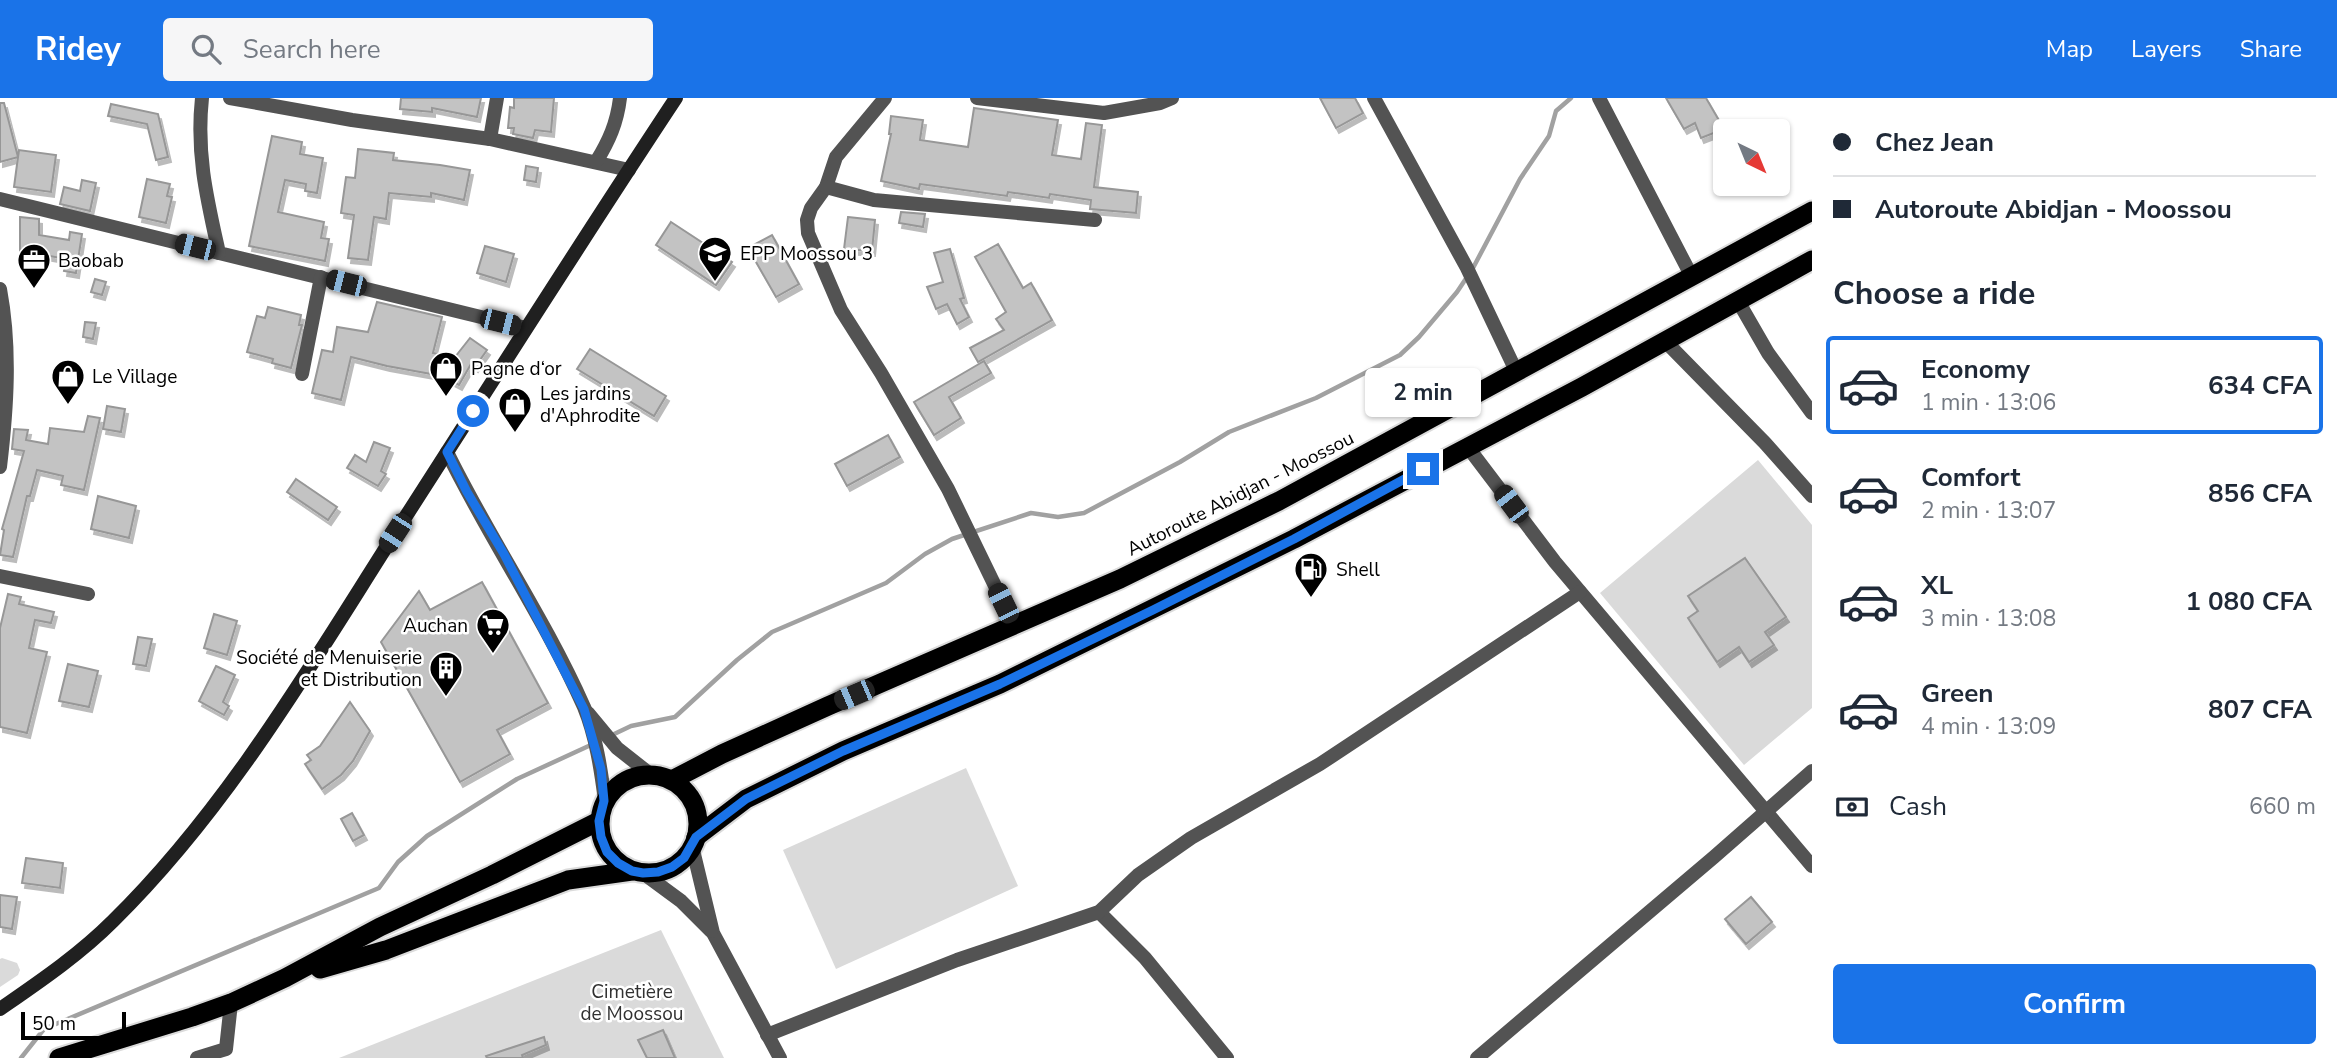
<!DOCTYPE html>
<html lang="en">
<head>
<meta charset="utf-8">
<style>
  :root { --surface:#fff; --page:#f6f6f7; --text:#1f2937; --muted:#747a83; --line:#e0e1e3; --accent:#1a73e8 }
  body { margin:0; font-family:"Nunito Sans",sans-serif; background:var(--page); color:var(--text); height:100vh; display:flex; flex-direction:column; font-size:26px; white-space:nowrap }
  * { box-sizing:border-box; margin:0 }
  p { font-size:23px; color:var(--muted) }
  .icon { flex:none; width:38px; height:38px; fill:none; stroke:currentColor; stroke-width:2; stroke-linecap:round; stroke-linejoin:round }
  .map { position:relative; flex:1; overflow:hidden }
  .panel { display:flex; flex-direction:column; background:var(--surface); width:525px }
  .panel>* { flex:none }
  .banner { display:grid; align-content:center; height:154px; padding:0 21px; background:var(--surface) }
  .needle { width:46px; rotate:137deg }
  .buttons { position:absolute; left:1713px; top:21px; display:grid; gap:14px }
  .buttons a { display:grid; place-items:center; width:77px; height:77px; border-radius:7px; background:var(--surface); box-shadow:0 2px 5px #0004; font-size:35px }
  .scale { position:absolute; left:21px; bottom:18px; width:105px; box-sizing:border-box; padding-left:7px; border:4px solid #000; border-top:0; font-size:19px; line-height:24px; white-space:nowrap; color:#000; -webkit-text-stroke:5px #fff; paint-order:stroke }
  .end { position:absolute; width:32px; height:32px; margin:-16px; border:9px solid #1a73e8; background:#fff; box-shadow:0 0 0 4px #fff }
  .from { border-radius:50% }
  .bubble { position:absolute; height:49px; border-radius:7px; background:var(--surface); box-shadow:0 2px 5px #0004; font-size:23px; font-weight:700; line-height:49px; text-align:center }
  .car { position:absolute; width:21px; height:42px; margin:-21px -10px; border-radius:9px; box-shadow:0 0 5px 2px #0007; background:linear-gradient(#222 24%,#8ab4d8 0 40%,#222 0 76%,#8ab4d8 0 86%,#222 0) }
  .banner b { display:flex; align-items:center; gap:24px; height:66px; font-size:26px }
  .banner b+b { border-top:2px solid var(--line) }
  .banner i { width:18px; height:18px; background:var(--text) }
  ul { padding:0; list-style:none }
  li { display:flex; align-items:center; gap:21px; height:98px; margin:0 14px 10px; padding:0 7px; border:4px solid transparent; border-radius:7px }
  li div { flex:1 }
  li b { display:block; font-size:26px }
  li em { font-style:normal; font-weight:700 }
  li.active { border-color:var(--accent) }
  li>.icon { width:63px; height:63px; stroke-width:1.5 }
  h2 { padding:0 21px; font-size:32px; line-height:84px }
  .pay { display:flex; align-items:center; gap:18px; height:77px; padding:0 21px; font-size:26px }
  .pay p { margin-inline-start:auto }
  .button { display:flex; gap:14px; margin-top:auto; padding:14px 21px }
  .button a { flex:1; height:80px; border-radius:7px; background:var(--accent); color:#fff; font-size:28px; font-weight:700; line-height:80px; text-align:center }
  header { display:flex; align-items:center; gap:42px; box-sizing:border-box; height:98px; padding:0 35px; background:var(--accent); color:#fff }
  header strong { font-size:33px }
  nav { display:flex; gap:38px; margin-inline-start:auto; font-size:24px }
  .search { width:490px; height:63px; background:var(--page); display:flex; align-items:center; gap:18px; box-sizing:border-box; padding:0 24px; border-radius:7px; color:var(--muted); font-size:26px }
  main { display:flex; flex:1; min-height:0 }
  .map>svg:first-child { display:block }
  .green { fill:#dadada }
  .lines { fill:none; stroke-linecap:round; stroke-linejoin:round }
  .stream { stroke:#a1a1a1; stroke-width:4.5 }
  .building { fill:#c3c3c3; stroke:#979797; stroke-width:2; filter:url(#shadow) }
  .trunk-casing { stroke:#dbdbdb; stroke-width:23 }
  .minor { stroke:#535353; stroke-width:14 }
  .tertiary { stroke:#535353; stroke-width:14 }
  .secondary { stroke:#202020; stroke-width:14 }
  .trunk { stroke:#000; stroke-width:19 }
  .route { stroke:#1a73e8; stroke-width:9 }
  .labels { text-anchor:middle; stroke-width:5; stroke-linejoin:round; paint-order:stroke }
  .poi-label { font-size:19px; fill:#000; stroke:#fff; text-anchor:start }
  .street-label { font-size:19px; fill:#000; stroke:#fff }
  .park-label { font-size:19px; fill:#313131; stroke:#fff }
</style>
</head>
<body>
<header>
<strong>Ridey</strong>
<div class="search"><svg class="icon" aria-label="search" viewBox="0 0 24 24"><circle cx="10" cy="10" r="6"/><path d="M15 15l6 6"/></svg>Search here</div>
<nav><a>Map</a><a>Layers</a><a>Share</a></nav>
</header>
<main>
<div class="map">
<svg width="1812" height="960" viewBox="0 0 1812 960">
  <defs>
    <filter id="shadow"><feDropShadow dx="3" dy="5" stdDeviation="0" flood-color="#0004"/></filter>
  </defs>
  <rect width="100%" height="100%" fill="#fff"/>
  <g class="green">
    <polygon points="1758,362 1812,427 1812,610 1744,667 1600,495"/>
    <polygon points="966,670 1018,788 836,871 783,752"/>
    <polygon points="661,832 724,960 339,960"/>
    <polygon points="2,860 17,865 20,872 18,877 0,889 0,861"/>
  </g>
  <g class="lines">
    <g class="stream">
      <polyline points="610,638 631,628 675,619 737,562 772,534 886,485 925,456 952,441 1031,415 1058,419 1084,415 1180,364 1229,334 1316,300 1400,257 1419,239 1457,194 1473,170 1520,81 1549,38 1556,13 1571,0"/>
      <polyline points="21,960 44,931 379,790 398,764 427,738 517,681 593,646"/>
    </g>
  </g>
  <g class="building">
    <polygon points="401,0 481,0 477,19 432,10 432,14 400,11"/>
    <polygon points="514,0 554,0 551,34 535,32 533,40 513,36 514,30 508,30 510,9 514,10"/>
    <polygon points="1320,0 1355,0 1363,15 1336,30"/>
    <polygon points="1666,0 1706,0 1724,31 1701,40 1695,25 1684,31"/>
    <polygon points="0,5 4,5 18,59 19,52 56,57 51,94 14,89 18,59 0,64"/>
    <polygon points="111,6 158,16 168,59 156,62 147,26 108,18"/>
    <polygon points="974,10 1058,22 1052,57 1081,61 1086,25 1102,27 1094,89 1138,94 1136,115 1090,111 1091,102 1050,96 1049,100 1008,94 1007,98 920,86 919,91 881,83 891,36 889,36 891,18 923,22 920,42 968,49"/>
    <polygon points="272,38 302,44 300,56 323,60 317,95 305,93 306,86 285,82 278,114 324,124 321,140 329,141 325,163 249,148"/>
    <polygon points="358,51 394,55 393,62 440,67 470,72 464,102 431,95 431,99 389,95 386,121 374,119 368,162 348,160 354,117 341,115 346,79 355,80"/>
    <polygon points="526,68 538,70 536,84 524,82"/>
    <polygon points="147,81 170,86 167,98 172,99 166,125 139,119"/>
    <polygon points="82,82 96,85 90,113 60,106 64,89 80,93"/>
    <polygon points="901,114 925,116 923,129 899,125"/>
    <polygon points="20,119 39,121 39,137 69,142 70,134 82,136 76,175 64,173 66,161 39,156 39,162 20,162"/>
    <polygon points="848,119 875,122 872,153 844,151"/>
    <polygon points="671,124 732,164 716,187 656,147"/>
    <polygon points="772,137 799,186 776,199 748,150"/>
    <polygon points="998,146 1023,190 1031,185 1052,222 978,264 970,250 1004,232 996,221 1006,214 975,159"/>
    <polygon points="485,148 514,156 506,184 477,175"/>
    <polygon points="950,151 964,200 960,201 969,219 957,226 947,206 936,211 927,189 943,184 934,155"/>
    <polygon points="95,181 106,184 102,197 91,194"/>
    <polygon points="377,204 442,219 433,255 455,259 470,240 487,252 475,269 471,266 459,287 442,278 387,268 351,259 341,302 312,295 322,252 333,254 337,229 368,234"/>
    <polygon points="268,209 301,217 299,227 302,227 291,270 272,265 273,261 247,254 257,218 265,220"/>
    <polygon points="85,224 96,225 93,241 83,239"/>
    <polygon points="590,251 666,298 654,318 577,271"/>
    <polygon points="984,263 991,275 949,299 961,320 934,337 914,304"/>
    <polygon points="107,308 125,311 121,334 103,331"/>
    <polygon points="88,318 100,320 84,392 61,387 63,378 37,372 30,398 27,398 13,459 0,457 4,432 2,431 24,353 12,351 14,331 28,332 26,342 48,346 50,330 84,334"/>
    <polygon points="888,337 900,359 847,388 835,366"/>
    <polygon points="374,344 390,350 381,373 386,376 378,388 347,370 355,357 366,364"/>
    <polygon points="296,381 337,409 328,422 287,394"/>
    <polygon points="98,398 136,408 129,440 91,431"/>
    <polygon points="1745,460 1786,519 1765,534 1774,547 1749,564 1739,549 1717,564 1688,520 1698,513 1688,498"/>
    <polygon points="482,484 548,605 497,632 510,656 460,684 381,544 419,493 430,512"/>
    <polygon points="8,496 21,499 19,506 54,514 51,525 35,522 29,550 47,554 27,635 0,629 0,530"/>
    <polygon points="214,516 237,523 227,557 204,550"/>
    <polygon points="138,539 152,541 146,568 133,566"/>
    <polygon points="68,566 98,573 89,609 59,603"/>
    <polygon points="216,568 235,577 223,604 229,608 224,617 199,603"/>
    <polygon points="350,604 370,633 353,663 341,677 322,691 305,666 311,662 307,657 320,648"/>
    <polygon points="352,715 364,737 353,743 341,721"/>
    <polygon points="26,760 63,765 60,790 22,785"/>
    <polygon points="0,797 17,799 12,831 0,829"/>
    <polygon points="1751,799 1772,824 1746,846 1725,821"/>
    <polygon points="663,932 675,960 647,960 638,942"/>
    <polygon points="544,939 546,947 522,957 523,960 487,960 486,958"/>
  </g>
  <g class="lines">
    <defs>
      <g id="trunk">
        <circle cx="649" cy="726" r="49"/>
        <polyline points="672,682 722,656 828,608 1120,481 1279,403 1812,113"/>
        <polyline points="696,739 746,701 843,653 1000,586 1294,441 1582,289 1812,162"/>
        <polyline points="320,871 386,852 568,782 632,773"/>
        <polyline points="59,960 192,919 231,905 285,880 380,829 492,777 599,723"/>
      </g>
    </defs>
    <use href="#trunk" class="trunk-casing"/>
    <g class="minor">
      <path d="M202,0c-6,56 5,101 17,155l307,75"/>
      <polyline points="230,0 352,22 490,41 629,72"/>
      <polyline points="885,0 836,59 826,89 811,110 807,122 808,135 841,212 881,275 948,391 1014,527"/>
      <polyline points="977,0 1104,15 1160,5 1172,0"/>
      <polyline points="1374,0 1467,170 1517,275"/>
      <polyline points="1599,0 1692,179"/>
      <polyline points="490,41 497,0"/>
      <path d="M596,64c13,-21 21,-39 24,-64"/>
      <polyline points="826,89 874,102 1095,122"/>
      <polyline points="0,101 219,155"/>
      <polyline points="1738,203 1768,255 1812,315"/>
      <polyline points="1665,243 1765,345 1812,398"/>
      <polyline points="302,276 321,179"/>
      <polyline points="1467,348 1555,464 1812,768"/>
      <polyline points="0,478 88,496"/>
      <polyline points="692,748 713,835 780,960"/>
      <polyline points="643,775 681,803 711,833"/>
      <polyline points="1099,814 1145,860 1227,960"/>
      <polyline points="767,937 957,862 1099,814 1138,777 1191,740 1320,666 1580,494"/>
      <polyline points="197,960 226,951 231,905"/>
      <polyline points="1477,960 1714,759 1812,673"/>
    </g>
    <g class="tertiary">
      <path d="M0,191c11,59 7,119 0,178"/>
      <path d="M447,354c42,86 98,167 137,255 12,29 17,63 21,94"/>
      <polyline points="588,615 617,650 650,676"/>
    </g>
    <path class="secondary" d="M0,911c39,-27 79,-54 113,-88 116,-114 199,-258 286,-394 92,-143 183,-287 277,-429"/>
    <use href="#trunk" class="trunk"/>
  </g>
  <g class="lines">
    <polyline class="route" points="473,313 447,354 467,394 504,456 584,611 601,671 604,703 599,723 601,739 607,754 618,765 632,773 643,775 658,774 672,769 684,760 696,739 746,701 843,653 1000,586 1153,512 1294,441 1423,371"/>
  </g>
  <defs>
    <symbol id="school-pin" viewBox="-11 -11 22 30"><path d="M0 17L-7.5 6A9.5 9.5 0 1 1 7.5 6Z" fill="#000" stroke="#fff"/><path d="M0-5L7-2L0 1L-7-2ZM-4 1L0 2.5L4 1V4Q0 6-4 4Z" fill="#fff"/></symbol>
    <symbol id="office-pin" viewBox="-11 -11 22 30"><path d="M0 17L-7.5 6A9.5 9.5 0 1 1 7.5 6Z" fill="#000" stroke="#fff"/><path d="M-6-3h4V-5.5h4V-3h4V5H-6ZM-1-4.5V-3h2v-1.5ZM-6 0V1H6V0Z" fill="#fff"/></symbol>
    <symbol id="shop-pin" viewBox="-11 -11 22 30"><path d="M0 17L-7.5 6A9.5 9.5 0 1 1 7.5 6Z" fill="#000" stroke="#fff"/><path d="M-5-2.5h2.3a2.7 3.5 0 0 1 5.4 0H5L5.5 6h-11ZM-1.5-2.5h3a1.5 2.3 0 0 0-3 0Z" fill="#fff"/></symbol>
    <symbol id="fuel-pin" viewBox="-11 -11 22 30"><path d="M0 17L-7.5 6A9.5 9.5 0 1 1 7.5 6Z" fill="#000" stroke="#fff"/><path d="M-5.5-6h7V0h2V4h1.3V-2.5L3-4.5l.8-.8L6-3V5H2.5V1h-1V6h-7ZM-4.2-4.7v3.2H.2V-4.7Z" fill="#fff"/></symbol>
    <symbol id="supermarket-pin" viewBox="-11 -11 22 30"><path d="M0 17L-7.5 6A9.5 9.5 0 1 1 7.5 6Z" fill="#000" stroke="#fff"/><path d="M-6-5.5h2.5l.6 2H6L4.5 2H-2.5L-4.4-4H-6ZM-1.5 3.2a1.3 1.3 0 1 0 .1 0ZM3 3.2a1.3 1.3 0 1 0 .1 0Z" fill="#fff"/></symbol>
    <symbol id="building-pin" viewBox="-11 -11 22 30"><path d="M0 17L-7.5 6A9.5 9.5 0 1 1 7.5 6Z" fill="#000" stroke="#fff"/><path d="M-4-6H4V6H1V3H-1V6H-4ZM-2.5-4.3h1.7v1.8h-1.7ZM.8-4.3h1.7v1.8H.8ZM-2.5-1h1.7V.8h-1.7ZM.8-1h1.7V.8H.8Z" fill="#fff"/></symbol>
  </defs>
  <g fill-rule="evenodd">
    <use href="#school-pin" x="696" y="136" width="38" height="52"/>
    <use href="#office-pin" x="15" y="143" width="38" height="52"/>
    <use href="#shop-pin" x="427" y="251" width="38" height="52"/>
    <use href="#shop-pin" x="49" y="259" width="38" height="52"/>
    <use href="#shop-pin" x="496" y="287" width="38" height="52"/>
    <use href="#fuel-pin" x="1292" y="452" width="38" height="52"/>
    <use href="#supermarket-pin" x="474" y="508" width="38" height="52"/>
    <use href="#building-pin" x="427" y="551" width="38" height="52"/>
  </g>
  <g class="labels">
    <g class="poi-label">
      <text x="740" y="162">EPP Moossou 3</text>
      <text x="58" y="169">Baobab</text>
      <text x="471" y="277">Pagne d‘or</text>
      <text x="92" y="285">Le Village</text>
      <text x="540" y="302">Les jardins<tspan x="540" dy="22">d'Aphrodite</tspan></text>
      <text x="1336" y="478">Shell</text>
      <text x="468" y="534" text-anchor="end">Auchan</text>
      <text x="422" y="566" text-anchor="end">Société de Menuiserie<tspan x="422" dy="22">et Distribution</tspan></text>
    </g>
    <g class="street-label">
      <text transform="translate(1240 395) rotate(-27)" y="7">Autoroute Abidjan - Moossou</text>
    </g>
    <g class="park-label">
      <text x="632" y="900">Cimetière<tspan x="632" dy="22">de Moossou</tspan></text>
    </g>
  </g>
</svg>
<div class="buttons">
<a><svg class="needle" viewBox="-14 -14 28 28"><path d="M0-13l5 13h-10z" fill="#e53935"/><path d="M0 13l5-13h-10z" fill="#747a83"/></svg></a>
</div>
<div class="scale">50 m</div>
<i class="end from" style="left:473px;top:313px"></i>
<i class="end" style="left:1423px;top:371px"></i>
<div class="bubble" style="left:1365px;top:270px;width:116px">2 min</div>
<i class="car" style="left:195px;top:149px;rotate:284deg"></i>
<i class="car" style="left:346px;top:185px;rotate:284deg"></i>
<i class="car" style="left:500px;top:224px;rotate:104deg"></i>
<i class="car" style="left:1511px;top:406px;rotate:323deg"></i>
<i class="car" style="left:395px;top:435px;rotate:213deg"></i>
<i class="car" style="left:1003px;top:505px;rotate:334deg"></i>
<i class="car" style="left:854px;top:597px;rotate:247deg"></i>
</div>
<section class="panel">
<div class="banner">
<b><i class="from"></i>Chez Jean</b>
<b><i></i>Autoroute Abidjan - Moossou</b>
</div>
<h2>Choose a ride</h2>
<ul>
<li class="active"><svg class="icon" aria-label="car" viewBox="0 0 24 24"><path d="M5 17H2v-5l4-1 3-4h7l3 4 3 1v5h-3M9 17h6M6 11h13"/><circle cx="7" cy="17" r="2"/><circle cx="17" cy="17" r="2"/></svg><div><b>Economy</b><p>1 min · 13:06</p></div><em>634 CFA</em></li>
<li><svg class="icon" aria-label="car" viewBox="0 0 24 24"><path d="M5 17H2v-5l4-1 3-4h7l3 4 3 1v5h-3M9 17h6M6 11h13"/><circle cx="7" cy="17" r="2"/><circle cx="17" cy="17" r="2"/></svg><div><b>Comfort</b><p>2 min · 13:07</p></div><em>856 CFA</em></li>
<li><svg class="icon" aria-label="car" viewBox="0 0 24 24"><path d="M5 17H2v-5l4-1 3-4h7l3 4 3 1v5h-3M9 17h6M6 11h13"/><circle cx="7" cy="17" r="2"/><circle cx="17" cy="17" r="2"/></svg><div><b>XL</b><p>3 min · 13:08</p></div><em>1 080 CFA</em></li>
<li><svg class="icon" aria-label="car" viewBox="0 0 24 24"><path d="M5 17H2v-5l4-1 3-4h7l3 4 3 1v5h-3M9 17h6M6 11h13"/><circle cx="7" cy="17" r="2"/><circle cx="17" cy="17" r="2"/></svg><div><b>Green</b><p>4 min · 13:09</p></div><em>807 CFA</em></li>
</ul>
<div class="pay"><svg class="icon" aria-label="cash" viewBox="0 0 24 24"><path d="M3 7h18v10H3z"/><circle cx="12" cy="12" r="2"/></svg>Cash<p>660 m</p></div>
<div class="button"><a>Confirm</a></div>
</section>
</main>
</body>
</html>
